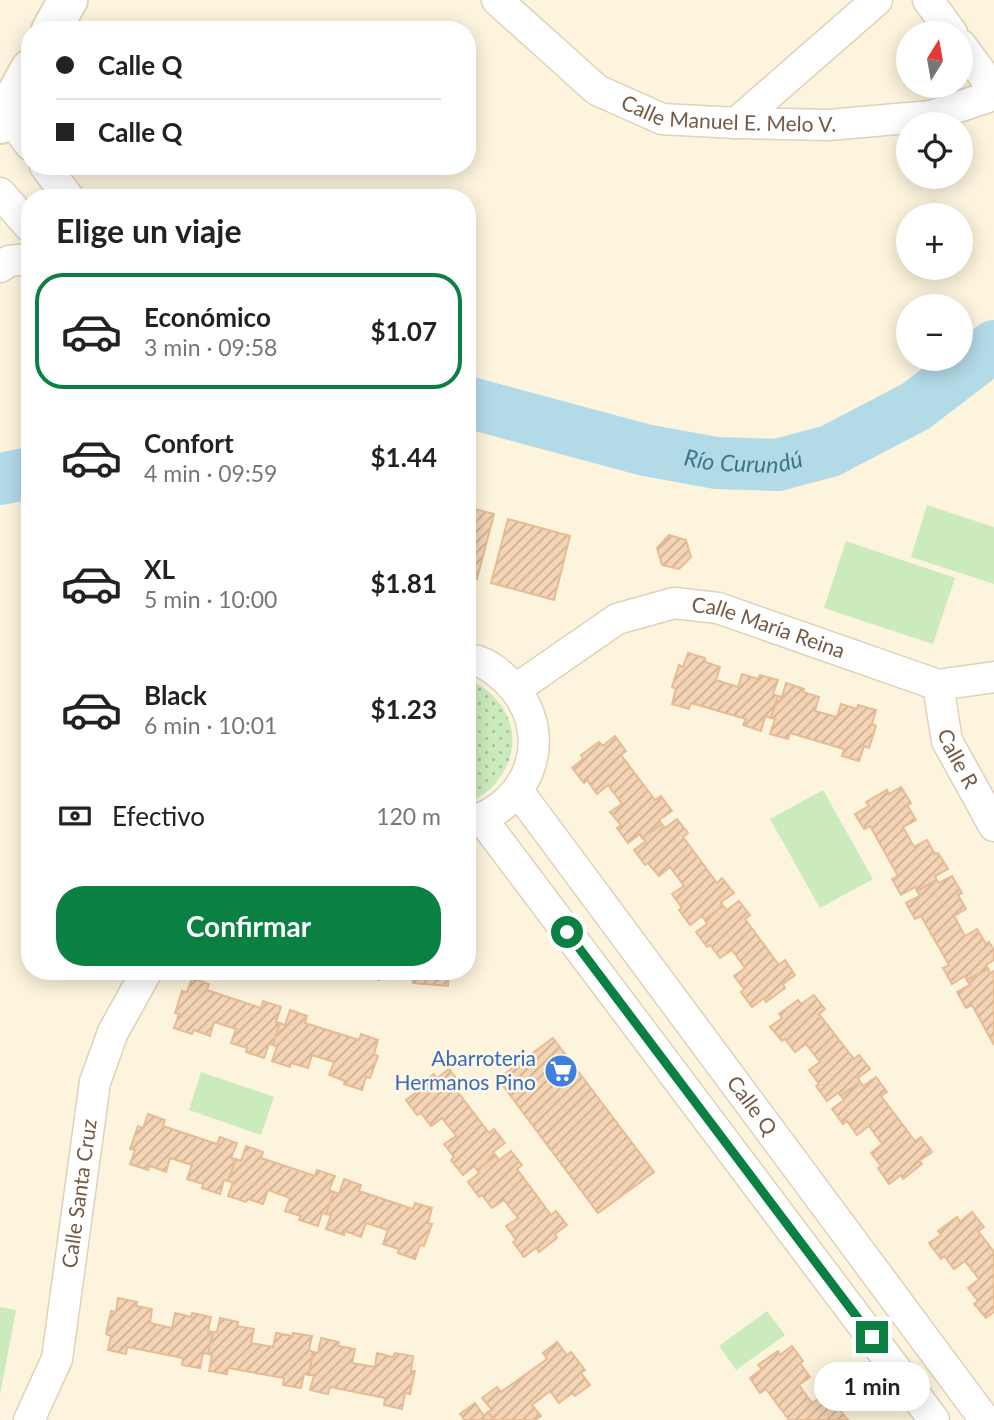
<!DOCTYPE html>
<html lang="es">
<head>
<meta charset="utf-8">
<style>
  :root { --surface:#fff; --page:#f2f2f2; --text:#222; --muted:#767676; --line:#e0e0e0; --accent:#0b8043 }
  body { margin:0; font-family:Lato,sans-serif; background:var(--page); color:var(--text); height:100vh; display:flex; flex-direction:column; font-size:26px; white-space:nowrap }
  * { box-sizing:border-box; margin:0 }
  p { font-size:23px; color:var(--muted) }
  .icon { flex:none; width:38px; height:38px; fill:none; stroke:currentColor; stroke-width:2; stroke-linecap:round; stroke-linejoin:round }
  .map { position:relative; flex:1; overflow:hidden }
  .drawer { position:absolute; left:21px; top:189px; width:455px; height:791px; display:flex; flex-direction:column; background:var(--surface); border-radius:28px; box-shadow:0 4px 18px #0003 }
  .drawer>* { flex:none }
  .hud { position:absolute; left:21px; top:21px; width:455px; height:154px; border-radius:28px; box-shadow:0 4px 18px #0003; display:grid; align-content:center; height:154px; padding:0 35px; background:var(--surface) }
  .needle { width:46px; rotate:11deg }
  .buttons { position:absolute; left:896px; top:21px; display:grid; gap:14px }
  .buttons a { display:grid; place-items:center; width:77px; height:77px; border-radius:50%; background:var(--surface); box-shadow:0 4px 18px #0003; font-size:35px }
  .end { position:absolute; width:32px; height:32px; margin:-16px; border:9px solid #0b8043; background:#fff; box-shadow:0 0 0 4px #fff }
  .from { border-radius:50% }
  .bubble { position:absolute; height:49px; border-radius:24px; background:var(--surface); box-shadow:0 4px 18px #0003; font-size:23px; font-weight:700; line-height:49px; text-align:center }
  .hud b { display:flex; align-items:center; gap:24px; height:66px; font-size:26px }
  .hud b+b { border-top:2px solid var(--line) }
  .hud i { width:18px; height:18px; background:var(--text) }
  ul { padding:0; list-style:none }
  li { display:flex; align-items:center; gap:21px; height:116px; margin:0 14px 10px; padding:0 21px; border:4px solid transparent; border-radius:28px }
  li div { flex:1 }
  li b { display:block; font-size:26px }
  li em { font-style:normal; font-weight:700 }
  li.current { border-color:var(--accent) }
  li>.icon { width:63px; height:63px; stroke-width:1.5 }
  h2 { padding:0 35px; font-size:32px; line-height:84px }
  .pay { display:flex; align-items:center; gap:18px; height:77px; padding:0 35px; font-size:26px }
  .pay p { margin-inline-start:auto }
  .action { display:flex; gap:14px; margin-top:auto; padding:14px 35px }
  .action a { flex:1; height:80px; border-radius:28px; background:var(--accent); color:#fff; font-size:28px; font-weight:700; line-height:80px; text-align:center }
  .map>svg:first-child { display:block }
  .grass { fill:url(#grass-dots) }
  .pitch { fill:#cbebbc }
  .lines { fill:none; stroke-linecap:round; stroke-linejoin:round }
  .river { stroke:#b2dae7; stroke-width:52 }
  .building { fill:url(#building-hatch); stroke:#e7bc94; stroke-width:2 }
  .street-casing { stroke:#e1d0ba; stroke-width:33 }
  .secondary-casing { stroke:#e7d2b7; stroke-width:42 }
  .street { stroke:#fff; stroke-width:30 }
  .secondary { stroke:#fff; stroke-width:38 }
  .route { stroke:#0b8043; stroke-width:9 }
  .labels { text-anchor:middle; stroke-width:5; stroke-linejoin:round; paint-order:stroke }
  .street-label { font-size:21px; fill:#745a45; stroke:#fff7e5 }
  .shop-label { font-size:21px; fill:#366cbe; stroke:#fff7e5; text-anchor:end }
  .water-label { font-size:23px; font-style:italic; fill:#3e7589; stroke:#fff7e5 }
</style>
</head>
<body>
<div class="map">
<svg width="994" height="1420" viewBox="0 0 994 1420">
  <defs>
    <pattern id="grass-dots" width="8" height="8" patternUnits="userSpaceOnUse" patternTransform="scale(1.75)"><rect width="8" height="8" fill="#cbebbc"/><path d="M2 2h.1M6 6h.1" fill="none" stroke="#a9c19b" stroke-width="1.8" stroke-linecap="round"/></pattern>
    <pattern id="building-hatch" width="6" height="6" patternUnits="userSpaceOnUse" patternTransform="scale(1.75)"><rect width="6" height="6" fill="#f4d4b4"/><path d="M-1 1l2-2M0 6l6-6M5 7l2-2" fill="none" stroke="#caaf94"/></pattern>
  </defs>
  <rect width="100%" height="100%" fill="#fdf4de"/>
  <path class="grass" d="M467,679c38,15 58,55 37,92 -5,9 -13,19 -22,24 -4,3 -10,5 -15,7z"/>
  <g class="pitch">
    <polygon points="927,505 994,527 994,584 911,557"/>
    <polygon points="846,541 955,578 933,644 824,608"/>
    <polygon points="823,790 873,879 820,908 770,819"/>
    <polygon points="201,1072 274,1097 261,1135 189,1110"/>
    <polygon points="0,1307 16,1310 0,1395"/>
    <polygon points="767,1311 785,1335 736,1370 719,1346"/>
  </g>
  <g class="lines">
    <g class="river">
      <path id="s1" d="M467,402l178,48 71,13 61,2 53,-14 86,-45 78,-60"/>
      <polyline points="0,479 30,473"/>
    </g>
  </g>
  <g class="building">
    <polygon points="467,507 494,514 477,579 467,576"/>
    <polygon points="508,519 570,536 554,600 491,583"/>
    <polygon points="669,535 686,540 691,557 679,569 662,565 657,548"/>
    <polygon points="688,653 705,658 705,662 720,667 716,680 738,687 742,674 758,679 760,675 778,680 773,694 778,696 771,718 765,716 761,731 743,725 746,719 691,703 689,709 672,704 676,689 672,687 679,665 683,667"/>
    <polygon points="786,683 804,689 803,692 819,697 815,711 837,717 841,704 857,709 858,705 876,710 872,724 876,726 869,748 864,746 859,761 842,756 844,749 790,733 788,739 770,734 775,719 771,718 778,696 782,697"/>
    <polygon points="615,736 626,751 621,755 655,800 661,796 672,811 659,820 662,824 642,838 640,834 628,843 617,828 621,825 610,812 622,804 608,785 597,794 587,780 584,783 572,768 583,759 581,755 599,742 603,746"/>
    <polygon points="901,787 911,803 907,805 916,820 903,827 914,847 927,840 935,854 938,853 948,869 935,876 937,880 917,891 915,887 901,895 892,879 898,876 870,826 864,829 855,814 869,806 866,802 887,790 889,794"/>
    <polygon points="677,819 688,833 683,837 717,883 722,878 734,893 721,902 723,906 705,920 702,916 690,925 679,910 682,908 672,894 684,886 670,867 659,876 648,863 645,865 634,850 646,841 642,838 662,824 665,828"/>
    <polygon points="952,876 962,893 958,895 966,909 954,916 965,936 977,929 986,944 989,942 994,950 994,960 986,965 988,969 967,980 965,976 952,984 943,968 949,965 921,916 915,919 906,903 920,896 917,891 937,880 939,883"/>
    <polygon points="739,901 750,915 745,919 779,965 785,960 795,975 783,984 785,988 766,1002 764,998 752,1007 741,992 744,989 734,976 745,968 732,950 720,958 710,945 707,947 696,932 707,924 705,920 723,906 727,910"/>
    <polygon points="988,969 990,973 994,971 994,1045 972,1005 966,1008 957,992 970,985 967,980"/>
    <polygon points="354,971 382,971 379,980"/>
    <polygon points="414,971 449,971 448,986 413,983"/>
    <polygon points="192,978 209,984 207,990 261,1008 263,1001 281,1007 276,1022 280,1023 273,1045 269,1044 264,1058 246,1052 247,1048 231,1043 236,1029 214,1022 210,1036 194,1030 192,1034 174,1028 179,1014 175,1013 182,991 187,992"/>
    <polygon points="814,995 825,1009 819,1014 854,1059 859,1055 870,1069 858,1078 860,1082 841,1096 838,1093 827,1101 816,1086 819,1084 809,1070 820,1062 806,1044 795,1052 785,1039 782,1041 770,1027 782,1018 779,1014 798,1000 801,1004"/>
    <polygon points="290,1010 307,1016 305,1023 359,1040 361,1034 378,1040 374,1054 378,1056 370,1078 366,1077 362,1090 344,1084 345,1081 329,1075 334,1062 312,1055 308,1068 291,1063 290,1067 272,1061 277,1047 273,1045 280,1023 285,1025"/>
    <polygon points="553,1038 654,1172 598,1213 498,1079"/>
    <polygon points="449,1069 460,1083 454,1087 489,1133 494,1129 505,1143 493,1152 496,1156 477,1170 474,1166 463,1175 451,1160 454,1157 444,1144 456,1136 442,1118 431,1126 421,1113 417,1115 406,1100 418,1091 414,1087 434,1074 437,1078"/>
    <polygon points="876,1077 887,1092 881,1096 915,1141 921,1137 932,1152 919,1161 922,1164 903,1179 901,1175 889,1184 878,1168 881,1166 871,1153 882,1144 869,1126 857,1135 847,1121 843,1124 832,1109 844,1100 841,1096 860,1082 863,1086"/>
    <polygon points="148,1114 165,1120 163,1126 217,1144 220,1137 237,1143 231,1158 236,1159 228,1181 224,1180 220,1194 202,1188 203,1184 187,1179 192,1165 170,1158 166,1172 150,1166 148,1170 130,1164 135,1150 130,1149 138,1126 143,1128"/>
    <polygon points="246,1146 263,1152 261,1158 315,1176 317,1170 335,1176 329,1190 334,1192 326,1214 322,1213 318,1226 299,1220 301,1216 285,1211 290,1198 268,1190 263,1204 248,1199 246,1202 228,1196 233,1183 228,1181 236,1159 241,1161"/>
    <polygon points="511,1151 522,1165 517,1169 551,1215 556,1211 567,1225 555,1234 557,1238 539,1252 536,1248 524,1257 513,1242 516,1240 506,1226 518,1218 504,1200 492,1208 482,1195 479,1197 468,1182 479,1173 477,1170 496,1156 499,1160"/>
    <polygon points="344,1179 361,1185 359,1191 413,1209 415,1203 432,1208 428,1223 432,1224 424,1246 420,1245 415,1259 398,1253 399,1249 383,1244 388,1230 366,1223 361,1237 345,1231 344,1235 326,1229 331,1215 326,1214 334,1192 339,1194"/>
    <polygon points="972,1212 984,1227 978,1231 994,1252 994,1312 986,1318 974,1304 978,1301 968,1288 979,1279 965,1261 954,1269 944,1256 941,1259 929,1243 941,1235 938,1231 957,1217 960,1222"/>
    <polygon points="118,1298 137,1302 136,1306 152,1309 150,1323 172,1328 175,1313 191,1317 192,1313 211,1317 208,1331 213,1332 208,1354 203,1353 200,1368 182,1365 183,1358 127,1347 126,1354 108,1350 111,1336 106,1334 111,1311 116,1312"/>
    <polygon points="220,1318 238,1322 237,1326 254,1329 251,1343 273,1347 276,1333 293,1336 293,1333 312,1336 309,1350 313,1352 309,1375 304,1374 301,1388 283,1385 284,1378 228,1368 227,1374 209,1371 212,1355 208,1354 213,1332 217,1332"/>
    <polygon points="321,1338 339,1342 338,1346 355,1349 352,1363 375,1367 377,1353 393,1357 395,1353 413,1356 411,1371 415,1371 410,1394 405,1393 402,1409 384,1405 385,1398 330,1387 328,1394 310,1390 314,1375 309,1375 313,1352 318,1353"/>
    <polygon points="557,1342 567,1355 571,1352 585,1370 581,1373 590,1385 575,1396 572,1393 559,1403 550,1391 532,1405 541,1416 535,1420 494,1420 488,1412 492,1410 482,1398 497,1387 501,1392 547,1359 543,1353"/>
    <polygon points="792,1346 803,1361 800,1363 810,1377 799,1385 812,1403 824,1395 834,1408 837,1406 848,1420 789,1420 766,1389 760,1393 750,1378 762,1369 758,1365 778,1351 780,1355"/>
    <polygon points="475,1403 484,1416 488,1412 494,1420 463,1420 464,1419 460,1414"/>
  </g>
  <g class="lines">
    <defs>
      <g id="street">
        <path id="s2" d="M497,0l100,90 65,29 74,4 92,2 103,-9 63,-21"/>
        <polyline points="928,0 952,33"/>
        <polyline points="961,45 994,90"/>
        <polyline points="6,112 30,145"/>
        <polyline points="736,123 877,0"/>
        <polyline points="45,166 69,198"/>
        <polyline points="0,193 30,227"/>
        <polyline points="0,267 9,261 30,259"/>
        <path d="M467,659c14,1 28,10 38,20 52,48 30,126 -38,144"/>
        <path id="s3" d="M938,685l9,56 47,85"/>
        <path id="s4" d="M516,689l101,-70 57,-16 44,5 220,77 56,-8"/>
        <path id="s5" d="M518,791l467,629"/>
        <polyline points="482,819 934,1420"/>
        <path id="s6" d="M29,1420l28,-61 38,-277 18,-50 34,-61"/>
      </g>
      <g id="secondary">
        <polyline points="51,30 68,0"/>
        <polyline points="0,124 30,69"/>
      </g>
    </defs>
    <use href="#street" class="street-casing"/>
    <use href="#secondary" class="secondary-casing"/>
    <use href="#street" class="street"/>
    <use href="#secondary" class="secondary"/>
  </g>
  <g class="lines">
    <polyline class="route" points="567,932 872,1337"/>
  </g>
  <defs>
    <symbol id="supermarket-disc" viewBox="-11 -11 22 22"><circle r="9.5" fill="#3f7fe0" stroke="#fff7e5"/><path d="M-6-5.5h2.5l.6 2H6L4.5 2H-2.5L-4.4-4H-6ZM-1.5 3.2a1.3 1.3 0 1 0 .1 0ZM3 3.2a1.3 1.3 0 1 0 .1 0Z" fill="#fff"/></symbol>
  </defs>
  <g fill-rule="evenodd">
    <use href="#supermarket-disc" x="542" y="1052" width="38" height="38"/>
  </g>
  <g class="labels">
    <g class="street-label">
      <text dy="7" stroke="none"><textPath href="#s2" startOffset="271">Calle Manuel E. Melo V.</textPath></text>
      <text dy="7" stroke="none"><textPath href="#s4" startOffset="280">Calle María Reina</textPath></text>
      <text dy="7" stroke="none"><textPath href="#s3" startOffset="77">Calle R</textPath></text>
      <text dy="7" stroke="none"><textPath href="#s5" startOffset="392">Calle Q</textPath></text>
      <text dy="7" stroke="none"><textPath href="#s6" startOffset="234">Calle Santa Cruz</textPath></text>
    </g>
    <g class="shop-label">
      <text x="536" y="1066">Abarroteria<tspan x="536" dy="24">Hermanos Pino</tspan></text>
    </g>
    <g class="water-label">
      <text dy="8" stroke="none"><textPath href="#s1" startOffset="284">Río Curundú</textPath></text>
    </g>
  </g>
</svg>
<div class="buttons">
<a><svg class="needle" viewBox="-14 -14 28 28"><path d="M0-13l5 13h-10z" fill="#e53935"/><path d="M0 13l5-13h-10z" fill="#767676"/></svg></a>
<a><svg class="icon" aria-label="locate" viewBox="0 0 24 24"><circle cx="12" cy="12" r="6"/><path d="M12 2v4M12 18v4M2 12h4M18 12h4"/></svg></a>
<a>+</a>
<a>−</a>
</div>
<i class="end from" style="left:567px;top:932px"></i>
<i class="end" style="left:872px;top:1337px"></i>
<div class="bubble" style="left:814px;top:1362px;width:116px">1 min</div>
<div class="hud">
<b><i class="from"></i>Calle Q</b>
<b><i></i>Calle Q</b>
</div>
<section class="drawer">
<h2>Elige un viaje</h2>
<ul>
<li class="current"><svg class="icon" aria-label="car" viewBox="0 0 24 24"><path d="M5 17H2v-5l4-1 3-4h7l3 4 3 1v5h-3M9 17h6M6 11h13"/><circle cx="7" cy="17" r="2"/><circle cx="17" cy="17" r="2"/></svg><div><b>Económico</b><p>3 min · 09:58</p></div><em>$1.07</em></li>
<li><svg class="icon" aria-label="car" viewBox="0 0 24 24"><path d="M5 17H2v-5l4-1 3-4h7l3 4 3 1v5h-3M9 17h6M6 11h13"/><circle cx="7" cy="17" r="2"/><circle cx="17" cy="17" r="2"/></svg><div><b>Confort</b><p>4 min · 09:59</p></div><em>$1.44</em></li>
<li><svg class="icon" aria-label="car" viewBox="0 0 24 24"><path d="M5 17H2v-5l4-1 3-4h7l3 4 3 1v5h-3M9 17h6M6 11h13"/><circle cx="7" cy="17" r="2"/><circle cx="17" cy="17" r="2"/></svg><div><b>XL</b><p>5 min · 10:00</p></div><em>$1.81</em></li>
<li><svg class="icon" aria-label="car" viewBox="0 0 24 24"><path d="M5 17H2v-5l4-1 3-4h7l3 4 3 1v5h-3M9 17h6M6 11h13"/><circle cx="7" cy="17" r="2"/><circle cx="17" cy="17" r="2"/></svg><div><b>Black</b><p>6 min · 10:01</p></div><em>$1.23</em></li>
</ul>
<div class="pay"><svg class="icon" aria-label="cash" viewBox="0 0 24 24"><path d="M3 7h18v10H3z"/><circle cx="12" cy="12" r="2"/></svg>Efectivo<p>120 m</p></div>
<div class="action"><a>Confirmar</a></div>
</section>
</div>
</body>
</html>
